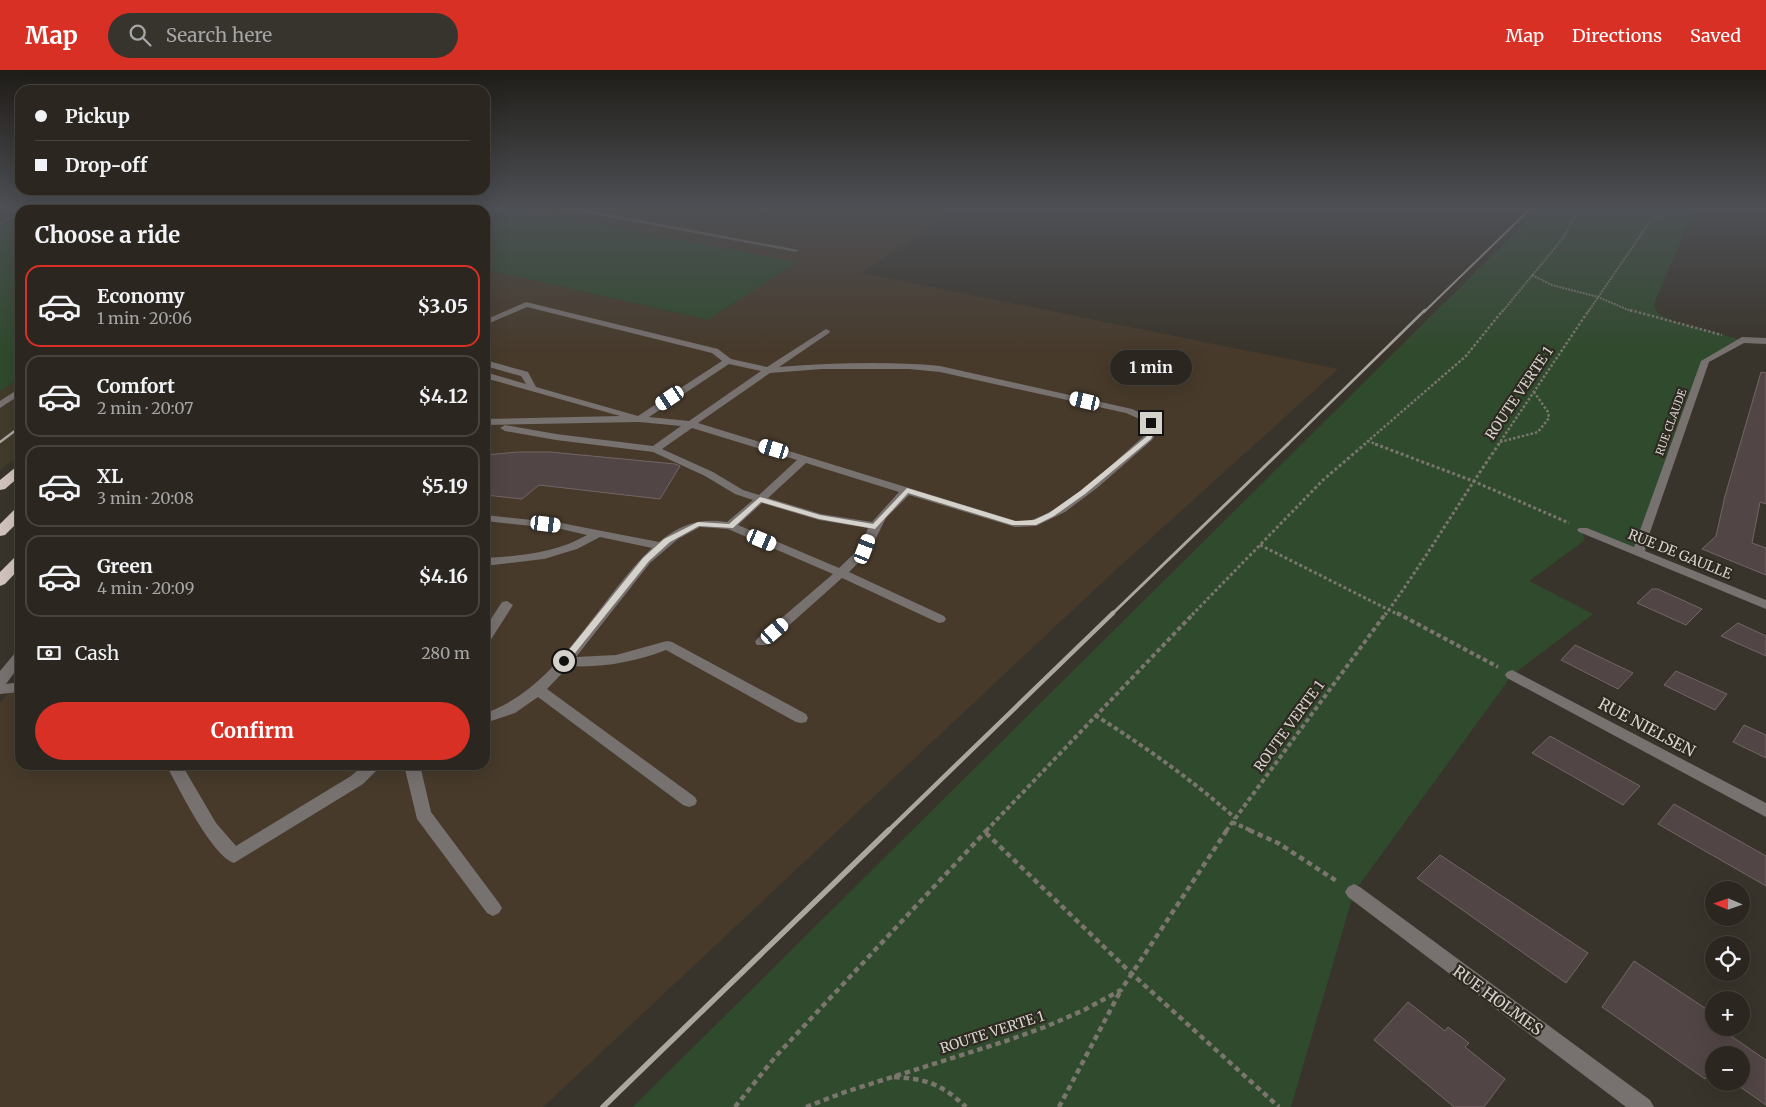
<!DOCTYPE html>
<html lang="en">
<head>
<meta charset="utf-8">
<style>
  :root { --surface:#2b2720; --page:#37332d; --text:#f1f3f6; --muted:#a6a5a5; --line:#47443e; --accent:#d93025 }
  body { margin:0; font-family:Merriweather,serif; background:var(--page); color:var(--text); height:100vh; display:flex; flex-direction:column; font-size:19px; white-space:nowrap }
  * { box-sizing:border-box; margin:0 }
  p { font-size:16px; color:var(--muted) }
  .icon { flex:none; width:28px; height:28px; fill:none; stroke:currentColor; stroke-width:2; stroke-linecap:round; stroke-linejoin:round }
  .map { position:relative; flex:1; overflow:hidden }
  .sheet { position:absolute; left:15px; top:135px; width:475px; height:565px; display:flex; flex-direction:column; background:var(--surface); border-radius:15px; box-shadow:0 5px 20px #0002,0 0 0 1px var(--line) }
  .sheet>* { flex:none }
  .guide { position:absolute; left:15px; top:15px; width:475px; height:110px; border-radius:15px; box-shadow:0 5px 20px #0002,0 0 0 1px var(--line); display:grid; align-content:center; height:110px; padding:0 20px; background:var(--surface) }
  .needle { width:32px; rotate:272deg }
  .controls { position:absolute; left:1705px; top:811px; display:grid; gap:10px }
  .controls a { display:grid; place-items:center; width:45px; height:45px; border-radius:50%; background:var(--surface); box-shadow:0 5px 20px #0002,0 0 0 1px var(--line); font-size:25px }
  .end { position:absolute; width:22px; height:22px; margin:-11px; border:6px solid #d5d2cc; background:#111; box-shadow:0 0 0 2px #111 }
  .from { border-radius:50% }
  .bubble { position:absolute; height:35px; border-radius:18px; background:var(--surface); box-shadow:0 5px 20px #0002,0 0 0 1px var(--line); font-size:16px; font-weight:700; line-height:35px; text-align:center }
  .car { position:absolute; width:15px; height:30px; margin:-15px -8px; border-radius:6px; box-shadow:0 0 4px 1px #0007; background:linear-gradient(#fff 24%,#345 0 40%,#fff 0 76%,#345 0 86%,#fff 0) }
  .guide b { display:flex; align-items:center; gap:18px; height:48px; font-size:19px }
  .guide b+b { border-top:1px solid var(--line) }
  .guide i { width:12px; height:12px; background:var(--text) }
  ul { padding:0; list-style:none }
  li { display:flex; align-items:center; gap:15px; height:82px; margin:0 10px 8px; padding:0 10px; border:2px solid var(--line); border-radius:15px }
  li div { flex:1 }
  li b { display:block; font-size:19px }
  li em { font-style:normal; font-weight:700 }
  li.active { border-color:var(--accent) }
  li>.icon { width:45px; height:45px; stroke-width:1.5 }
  h2 { padding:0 20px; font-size:22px; line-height:60px }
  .pay { display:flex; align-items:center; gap:12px; height:55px; padding:0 20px; font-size:19px }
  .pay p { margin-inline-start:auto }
  .cta { display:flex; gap:10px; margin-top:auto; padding:10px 20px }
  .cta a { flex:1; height:58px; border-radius:30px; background:var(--accent); color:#fff; font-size:20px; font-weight:700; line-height:58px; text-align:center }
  header { display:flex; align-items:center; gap:30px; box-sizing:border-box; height:70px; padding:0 25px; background:var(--accent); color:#fff }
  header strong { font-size:24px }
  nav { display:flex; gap:28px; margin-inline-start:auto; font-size:18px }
  .search { width:350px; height:45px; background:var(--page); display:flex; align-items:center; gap:12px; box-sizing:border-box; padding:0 18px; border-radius:28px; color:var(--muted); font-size:19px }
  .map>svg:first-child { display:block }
  .built { fill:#423b2b }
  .industrial { fill:#473a2b }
  .green { fill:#304a2d }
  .building { fill:#524545; stroke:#736565 }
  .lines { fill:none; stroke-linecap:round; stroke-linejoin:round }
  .path-far4 { stroke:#7a766e; stroke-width:2; stroke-dasharray:2 1; stroke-linecap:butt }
  .path-far3 { stroke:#7a766e; stroke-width:2.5; stroke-dasharray:2.5 2; stroke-linecap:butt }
  .path-far2 { stroke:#7a766e; stroke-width:3; stroke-dasharray:3 2.5; stroke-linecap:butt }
  .path-far1 { stroke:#7a766e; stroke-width:4; stroke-dasharray:4.5 3; stroke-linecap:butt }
  .path { stroke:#7a766e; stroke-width:4.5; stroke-dasharray:5.5 4; stroke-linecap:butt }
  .minor { fill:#77716f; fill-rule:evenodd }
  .highway { fill:#d1c4be; fill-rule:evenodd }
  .rail-far4 { stroke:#aaa7a0; stroke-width:2 }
  .rail-far3 { stroke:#aaa7a0; stroke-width:2.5 }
  .rail-far2 { stroke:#aaa7a0; stroke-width:3 }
  .rail-far1 { stroke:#aaa7a0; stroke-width:4.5 }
  .rail { stroke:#aaa7a0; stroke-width:5.5 }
  .route { fill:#d5d2cc }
  .labels { text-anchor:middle; stroke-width:4.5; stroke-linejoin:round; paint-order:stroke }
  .far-street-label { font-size:11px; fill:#d5d2cc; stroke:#2f2a21 }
  .street-label { font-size:14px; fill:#d5d2cc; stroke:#2f2a21 }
  .near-street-label { font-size:16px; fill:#d5d2cc; stroke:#2f2a21 }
</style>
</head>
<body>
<header>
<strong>Map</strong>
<div class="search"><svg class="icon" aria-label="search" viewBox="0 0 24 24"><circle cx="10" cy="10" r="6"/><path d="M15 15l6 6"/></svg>Search here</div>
<nav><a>Map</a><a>Directions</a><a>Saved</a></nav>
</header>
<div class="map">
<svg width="1766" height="1037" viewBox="0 0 1766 1037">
  <rect width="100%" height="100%" fill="#39342b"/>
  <polygon class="built" points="20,308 20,385 0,400 0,321"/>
  <polygon class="industrial" points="509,137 961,137 862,203 1338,299 1109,506 543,1037 0,1037 0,633 20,608 20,695 485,695 485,199 708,250 796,193"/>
  <g class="green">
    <polygon points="41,137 269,137 265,140 35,140"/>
    <polygon points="415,137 509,137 797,192 708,250 485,199 485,140 412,140"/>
    <polygon points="1541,137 1695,137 1654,234 1657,243 1674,252 1742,270 1705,292 1639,483 1583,460 1584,471 1529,511 1593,544 1512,605 1354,822 1291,1037 633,1037"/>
    <polygon points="20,147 20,308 0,321 0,158"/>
  </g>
  <g class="building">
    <polygon points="1761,302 1766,303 1766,434 1760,432 1752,473 1766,478 1766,505 1702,479 1716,466 1725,426"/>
    <polygon points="518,382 550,382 675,394 680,396 660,429 539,415 522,429 485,425 485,385"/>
    <polygon points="1652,519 1658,519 1702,539 1686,555 1637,533"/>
    <polygon points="1738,553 1766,566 1766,586 1721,566"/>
    <polygon points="1575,575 1633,603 1618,619 1561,590"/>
    <polygon points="1676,601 1727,624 1715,640 1664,615"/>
    <polygon points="1744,655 1766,665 1766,688 1733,672"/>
    <polygon points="1550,666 1640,716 1623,735 1532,683"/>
    <polygon points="1674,734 1766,786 1766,816 1658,754"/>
    <polygon points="1440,785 1588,883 1566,913 1417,808"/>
    <polygon points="1634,891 1714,944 1714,958 1736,958 1731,966 1766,990 1766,1035 1733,1012 1741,1012 1741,985 1714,985 1714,999 1712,998 1705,1009 1602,937"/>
    <polygon points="1408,932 1445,961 1448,957 1469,973 1465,977 1505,1009 1484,1037 1454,1037 1374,970"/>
  </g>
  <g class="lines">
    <g class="path-far4">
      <polyline points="26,140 31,137"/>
      <polyline points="0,154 20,143"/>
      <polyline points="1532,205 1552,215 1598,227 1633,242"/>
      <polyline points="1502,242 1563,168 1580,137"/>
      <polyline points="1588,242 1651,150 1675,137"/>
    </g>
    <g class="path-far3">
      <polyline points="1630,240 1722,265"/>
      <polyline points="1500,372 1538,362 1549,348 1548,342 1534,322"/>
      <polyline points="1364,375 1368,371"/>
      <polyline points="1378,375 1368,371 1466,286 1503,240"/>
      <polyline points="1498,375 1589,240"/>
    </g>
    <g class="path-far2">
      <polyline points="1375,374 1473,411 1569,453"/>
      <polyline points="1260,475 1399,545"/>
      <polyline points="1192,545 1323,410 1365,374"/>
      <path d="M1385,545c41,-56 75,-115 114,-171"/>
    </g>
    <g class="path-far1">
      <polyline points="1397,543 1498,597"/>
      <path d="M1095,645c50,32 95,63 140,103"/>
      <polyline points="1232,752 1252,761"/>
      <polyline points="986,761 1194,543"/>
      <polyline points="1226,761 1386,543"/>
    </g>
    <g class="path">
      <polyline points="1249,760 1278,773 1338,812"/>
      <polyline points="986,763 1131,903 1279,1037"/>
      <path d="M894,1007c34,2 47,7 72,30"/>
      <polyline points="735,1037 776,986 987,760"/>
      <polyline points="806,1037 845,1022 1006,971 1045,957 1084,940 1121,920 1227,760"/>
      <polyline points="1059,1037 1121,920"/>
    </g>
    <g class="minor">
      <polygon points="277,137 284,137 281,140 274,140"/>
      <polygon points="404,137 411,137 408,140 401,140"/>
      <polygon points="557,137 570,137 799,180 796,182"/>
      <path d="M526,232l192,47 13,10 36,8 59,-38 4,2 -1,2 -50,34c54,-4 108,-6 161,-1l192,43 18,8 8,12 -6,11 -55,48 -32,24 -29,14 -21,1 -106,-32 -23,23 -17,34 -20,20 95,44 2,3 -2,3 -5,1 -97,-45 -75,67h-10l-2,-3 2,-3 76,-65 -105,-45 -28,-2 -22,12 -28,24 -74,94 40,-2 51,-14 5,1 134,72 2,4 -2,4 -5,1 -5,-1 -130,-72c-31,12 -64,18 -97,16l-22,23 148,108 2,4 -2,4 -6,2 -6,-2 -145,-108 -23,16 -30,10v-10c73,-24 113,-114 167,-165l-52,-11 -23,12 -33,10 -59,7v-8c35,-2 71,-5 102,-23l-26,-6 -76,-8v-6l76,8 98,19c23,-18 39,-24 68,-20l26,-22 -18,-6 -30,-18 -52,-24 -97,-12 -51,-9 -5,-3 5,-3 51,9 97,12 28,-20 -42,-4 -154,3v-6l135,-3 -135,-38v-6l41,12 -5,-8 -36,-10v-6l43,12 8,15 102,29 84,-55 -10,-8 -185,-46 -42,18v-5zM729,294l32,7 -72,50 -40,-4zM822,299h87l31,3 186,41 18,8 4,8 -4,7c-29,25 -76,73 -113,84 -5,1 -10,1 -15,1l-318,-98 72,-50zM692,358l105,32 -38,35 -16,-5 -30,-18 -51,-23zM806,393l93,29 -27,30 -51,-8 -53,-16zM762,433l57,17 49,8 -8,20 -21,20 -101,-43z"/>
      <polygon points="1742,267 1766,268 1766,274 1744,273 1709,292 1647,471 1645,481 1766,530 1766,539 1579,462 1577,460 1579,458 1587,458 1634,477 1701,291"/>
      <polygon points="20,318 20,325 0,338 0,331"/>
      <polygon points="507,531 513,535 490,571 485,572 485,558 502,532"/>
      <polygon points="20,581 20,595 6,614 20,612 20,622 0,624 0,601 15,583"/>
      <polygon points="1512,600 1766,733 1766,747 1507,608 1505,605 1507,602"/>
      <path d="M166,695h16l34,58 20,23 115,-70 13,-11h18l-19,19 -129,79c-23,-8 -55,-75 -68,-98z"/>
      <polygon points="404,695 420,695 431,742 499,833 502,838 499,843 493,846 487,843 417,749"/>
      <polygon points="1354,814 1360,817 1650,1030 1654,1037 1626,1037 1348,827 1345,822 1348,817"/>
    </g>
    <g class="highway">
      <polygon points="353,137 362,137 359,140 350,140"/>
      <polygon points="379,137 388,137 385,140 376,140"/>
      <polygon points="20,396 20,406 5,419 0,420 0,410 16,397"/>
      <polygon points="20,438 20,450 5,465 0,466 0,454 15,439"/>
      <polygon points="20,486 20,498 5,514 0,516 0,502 15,487"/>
    </g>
    <g class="rail-far4">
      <polyline points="299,140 303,137"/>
      <polyline points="1424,242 1532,137"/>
    </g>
    <g class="rail-far3">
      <polyline points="0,372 20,357"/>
      <polyline points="1287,375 1425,240"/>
    </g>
    <polyline class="rail-far2" points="1111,545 1288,374"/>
    <polyline class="rail-far1" points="888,761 1113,543"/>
    <polyline class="rail" points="603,1037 889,760"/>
  </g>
  <linearGradient id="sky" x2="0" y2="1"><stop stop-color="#1f1d18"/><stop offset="0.49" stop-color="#4e5055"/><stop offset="1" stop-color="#4e5055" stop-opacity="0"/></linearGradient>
  <rect width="1766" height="282" fill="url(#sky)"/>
  <polygon class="route" points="1149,352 1153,352 1156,359 1151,369 1085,424 1054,446 1036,455 1012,455 908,423 875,459 819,449 761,432 733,458 699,456 670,472 649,491 567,593 561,593 560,591 643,488 664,469 698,452 729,454 760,427 820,445 873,454 907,418 1015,451 1034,450 1049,443 1080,421 1146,367 1150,359"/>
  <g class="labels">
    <g class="far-street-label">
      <text transform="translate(1671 352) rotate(-70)" y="4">RUE CLAUDE</text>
    </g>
    <g class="street-label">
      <text transform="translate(1519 323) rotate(-56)" y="5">ROUTE VERTE 1</text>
      <text transform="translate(1680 484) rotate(22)" y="5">RUE DE GAULLE</text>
      <text transform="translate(1289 656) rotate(-54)" y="5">ROUTE VERTE 1</text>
      <text transform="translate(992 962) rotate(-18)" y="5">ROUTE VERTE 1</text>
    </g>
    <g class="near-street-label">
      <text transform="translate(1647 657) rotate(28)" y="6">RUE NIELSEN</text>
      <text transform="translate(1498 930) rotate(36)" y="6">RUE HOLMES</text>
    </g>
  </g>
</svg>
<div class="controls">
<a><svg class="needle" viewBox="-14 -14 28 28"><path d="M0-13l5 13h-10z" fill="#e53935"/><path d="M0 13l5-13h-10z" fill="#a6a5a5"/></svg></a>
<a><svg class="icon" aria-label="locate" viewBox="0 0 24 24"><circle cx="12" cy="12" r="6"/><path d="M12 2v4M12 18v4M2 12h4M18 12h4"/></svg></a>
<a>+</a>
<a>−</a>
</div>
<i class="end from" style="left:564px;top:591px"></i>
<i class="end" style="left:1151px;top:353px"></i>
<div class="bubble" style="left:1110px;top:280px;width:82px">1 min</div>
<i class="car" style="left:670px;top:328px;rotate:236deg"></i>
<i class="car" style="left:1085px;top:331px;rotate:283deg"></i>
<i class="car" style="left:774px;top:379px;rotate:287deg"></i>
<i class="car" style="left:546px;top:454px;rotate:97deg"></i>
<i class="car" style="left:762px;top:470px;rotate:113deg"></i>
<i class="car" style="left:865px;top:479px;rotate:21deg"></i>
<i class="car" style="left:775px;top:561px;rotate:49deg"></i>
<div class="guide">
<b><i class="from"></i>Pickup</b>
<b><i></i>Drop-off</b>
</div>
<section class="sheet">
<h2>Choose a ride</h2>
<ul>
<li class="active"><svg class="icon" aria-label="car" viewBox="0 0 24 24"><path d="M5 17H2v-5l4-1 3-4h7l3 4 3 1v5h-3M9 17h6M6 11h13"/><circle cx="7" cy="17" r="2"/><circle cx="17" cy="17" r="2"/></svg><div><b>Economy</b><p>1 min · 20:06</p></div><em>$3.05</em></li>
<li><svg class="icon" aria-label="car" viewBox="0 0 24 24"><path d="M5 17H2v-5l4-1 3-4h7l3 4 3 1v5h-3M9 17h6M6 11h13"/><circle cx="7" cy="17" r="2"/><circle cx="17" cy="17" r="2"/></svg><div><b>Comfort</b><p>2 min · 20:07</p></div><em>$4.12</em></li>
<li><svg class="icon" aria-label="car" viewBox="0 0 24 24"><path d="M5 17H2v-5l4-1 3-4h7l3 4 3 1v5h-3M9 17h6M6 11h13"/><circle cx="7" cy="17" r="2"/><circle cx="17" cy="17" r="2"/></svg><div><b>XL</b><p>3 min · 20:08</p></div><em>$5.19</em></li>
<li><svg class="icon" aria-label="car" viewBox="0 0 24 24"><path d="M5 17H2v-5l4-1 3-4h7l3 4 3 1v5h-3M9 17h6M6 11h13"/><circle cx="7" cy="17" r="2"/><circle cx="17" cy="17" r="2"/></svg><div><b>Green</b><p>4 min · 20:09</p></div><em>$4.16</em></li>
</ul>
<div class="pay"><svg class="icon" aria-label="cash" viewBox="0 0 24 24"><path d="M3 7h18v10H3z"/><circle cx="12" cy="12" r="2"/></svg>Cash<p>280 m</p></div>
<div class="cta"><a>Confirm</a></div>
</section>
</div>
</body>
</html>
